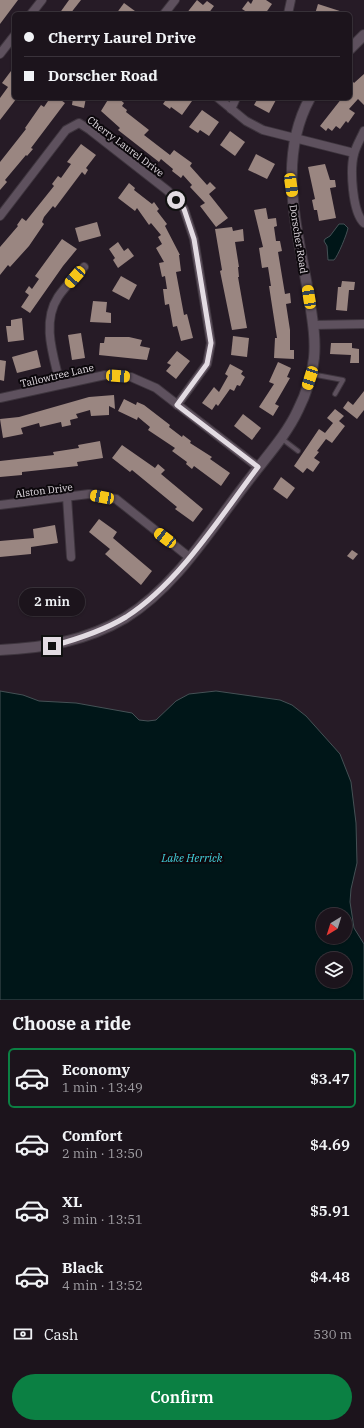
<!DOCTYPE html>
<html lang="en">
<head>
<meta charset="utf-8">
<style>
  :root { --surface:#1c141c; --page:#292129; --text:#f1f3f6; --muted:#a09ea3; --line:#3a333b; --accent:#0b8043 }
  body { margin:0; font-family:"IBM Plex Serif",serif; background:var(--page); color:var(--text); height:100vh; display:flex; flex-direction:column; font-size:15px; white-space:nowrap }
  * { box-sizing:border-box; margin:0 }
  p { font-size:13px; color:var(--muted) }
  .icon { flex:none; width:22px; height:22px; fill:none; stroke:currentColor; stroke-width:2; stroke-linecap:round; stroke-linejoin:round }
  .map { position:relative; height:1000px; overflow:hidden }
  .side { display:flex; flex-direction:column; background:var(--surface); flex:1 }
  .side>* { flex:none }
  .guide { position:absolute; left:12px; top:12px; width:340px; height:88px; border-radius:6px; box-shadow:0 1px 3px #0004,0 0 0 1px var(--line); display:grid; align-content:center; height:88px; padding:0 12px; background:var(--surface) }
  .needle { width:26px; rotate:218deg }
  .buttons { position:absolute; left:316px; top:908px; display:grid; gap:8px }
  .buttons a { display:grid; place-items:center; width:36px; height:36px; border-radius:50%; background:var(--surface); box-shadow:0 1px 3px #0004,0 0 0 1px var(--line); font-size:20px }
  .end { position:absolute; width:18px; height:18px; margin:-9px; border:5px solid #e3dce3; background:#111; box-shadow:0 0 0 2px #111 }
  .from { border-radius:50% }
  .bubble { position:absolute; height:28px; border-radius:14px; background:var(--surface); box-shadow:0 1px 3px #0004,0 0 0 1px var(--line); font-size:13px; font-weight:600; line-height:28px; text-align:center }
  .car { position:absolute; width:12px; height:24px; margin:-12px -6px; border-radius:5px; box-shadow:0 0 3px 1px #0007; background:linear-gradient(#f5c518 24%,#345 0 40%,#f5c518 0 76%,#345 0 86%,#f5c518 0) }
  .guide b { display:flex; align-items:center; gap:14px; height:38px; font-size:15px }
  .guide b+b { border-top:1px solid var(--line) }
  .guide i { width:10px; height:10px; background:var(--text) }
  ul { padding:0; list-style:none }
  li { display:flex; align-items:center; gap:12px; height:60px; margin:0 8px 6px; padding:0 4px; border:2px solid transparent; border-radius:6px }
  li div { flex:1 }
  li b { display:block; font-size:15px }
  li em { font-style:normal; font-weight:600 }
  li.active { border-color:var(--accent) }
  li>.icon { width:36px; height:36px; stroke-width:1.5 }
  h2 { padding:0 12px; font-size:18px; line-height:48px }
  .pay { display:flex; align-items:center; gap:10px; height:44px; padding:0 12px; font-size:15px }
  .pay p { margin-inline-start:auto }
  .button { display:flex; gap:8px; margin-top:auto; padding:8px 12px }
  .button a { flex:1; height:46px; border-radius:24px; background:var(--accent); color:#fff; font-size:16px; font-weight:600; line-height:46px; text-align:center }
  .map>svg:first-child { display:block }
  .water { fill:#001618; stroke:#445155; fill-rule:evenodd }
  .building { fill:#9a8681 }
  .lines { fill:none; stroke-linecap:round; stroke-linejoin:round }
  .service-casing { stroke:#3e353e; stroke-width:6 }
  .minor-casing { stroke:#3e353e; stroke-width:10 }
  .tertiary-casing { stroke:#3e353e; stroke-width:12 }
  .service { stroke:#5e515e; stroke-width:4 }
  .minor { stroke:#5e515e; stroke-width:8 }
  .tertiary { stroke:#5e515e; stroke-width:10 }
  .route { stroke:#e3dce3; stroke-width:5 }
  .labels { text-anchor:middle; stroke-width:4; stroke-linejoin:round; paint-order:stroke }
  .street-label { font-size:10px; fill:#e3dce3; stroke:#0c080c }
  .water-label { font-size:11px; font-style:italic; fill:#44d4df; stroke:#0c080c }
</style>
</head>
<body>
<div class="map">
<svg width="364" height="1000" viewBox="0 0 364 1000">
  <rect width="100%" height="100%" fill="#261b26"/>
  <g class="water">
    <path d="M339,224h5l4,4c-1,6 -10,28 -14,32h-6l-1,-14 -3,-5 1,-2 5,-3z"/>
    <path d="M0,691l23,4 16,6 37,2 56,10 7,7 9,1 8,-1 20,-19 13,-7 27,-3 64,9 12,5 14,11 34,38 11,28 5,41 1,40 -6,26 -1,13 4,26 10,16v56h-364zM323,915h22v22h-22zM323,959h22v22h-22z"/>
  </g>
  <g class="building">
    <polygon points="0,0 18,0 0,24"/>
    <polygon points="69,0 81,0 70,14 59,14"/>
    <polygon points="197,0 203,5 207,1 214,6 208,14 186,14"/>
    <polygon points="253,0 266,0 272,4 265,14 250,14 242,9 248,1 251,4"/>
    <polygon points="124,3 139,14 116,14"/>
    <polygon points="318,4 346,13 346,14 315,14"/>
    <polygon points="14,67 14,98 17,98 0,120 0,98 8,87 2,83"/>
    <polygon points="364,74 364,105 358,99 349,109 355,113 348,123 346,121 340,129 336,126 332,131 328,128 326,131 320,126 342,98 350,98 350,78 354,83"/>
    <polygon points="50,98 58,98 65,103 31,148 33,149 27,156 26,155 5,180 7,182 0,190 0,162 26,129 25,128 41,105 44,107"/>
    <polygon points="73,98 86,98 84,108 72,105"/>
    <polygon points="109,98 118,98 124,103 122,106 127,110 126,112 149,130 144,135 170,155 174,150 192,163 190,166 207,185 210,182 216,188 209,194 228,218 216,227 200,206 205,203 190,187 192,185 183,175 181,178 172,171 173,169 161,159 159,162 118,130 120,128 101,111"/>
    <polygon points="167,98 188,98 192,101 182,115 171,107 170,109 163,104"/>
    <polygon points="258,98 277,98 269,113 254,105"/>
    <polygon points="202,110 219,122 209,136 200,130 198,133 189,127"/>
    <polygon points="230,131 245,142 235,156 220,145"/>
    <polygon points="81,144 96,155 86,168 88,170 85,175 82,172 55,208 53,206 44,217 42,222 44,224 29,246 10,267 8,265 0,275 0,247 18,226 17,225 22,218 26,221 54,186 52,184 58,176 61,178 71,164 67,162"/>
    <polygon points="256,154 275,164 267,179 248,170"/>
    <polygon points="325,164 330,180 335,180 336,187 330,188 336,218 319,221 317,210 314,210 312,200 315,199 308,167"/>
    <polygon points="129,183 135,188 134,190 152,204 154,202 159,209 157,211 167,224 165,226 180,255 179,255 181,271 176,272 184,315 187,314 193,338 181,341 177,326 173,327 169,304 165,305 163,289 167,289 165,276 162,277 159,263 164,262 156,248 162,244 158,237 161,235 151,223 149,225 137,208 135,211 118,198"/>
    <polygon points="266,208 268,219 276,218 277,226 274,227 276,241 280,241 282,251 278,252 285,294 290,293 291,303 286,304 290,330 290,350 294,350 294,359 274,358 275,338 277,338 269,286 271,286 268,267 262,268 259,248 263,247 254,210"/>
    <polygon points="97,222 101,236 79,242 75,228"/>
    <polygon points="232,227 233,231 243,229 244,241 235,242 239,267 238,267 239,277 238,277 247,328 232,330 220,271 222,270 215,229"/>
    <polygon points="62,239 77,249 63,266 30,313 21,307 29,295 25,292 29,286 32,289 39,279 35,276"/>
    <polygon points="118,242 124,251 128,248 134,256 118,268 113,260 115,258 109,249"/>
    <polygon points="121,276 137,285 129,300 112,291"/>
    <polygon points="342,281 355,282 354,290 349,290 347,311 336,310 338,287 341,287"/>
    <polygon points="93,301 107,302 106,312 111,313 111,323 90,322"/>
    <polygon points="22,318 24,340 8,342 6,326 11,326 11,320"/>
    <polygon points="81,333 85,358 72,360 68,335"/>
    <polygon points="233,336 249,338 247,357 231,355"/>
    <polygon points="105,337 129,337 142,340 140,346 150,348 147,360 99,355 100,343 104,343"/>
    <polygon points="331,343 352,343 352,348 359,349 359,363 350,363 351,355 330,354"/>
    <polygon points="37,350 41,367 17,373 12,357"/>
    <polygon points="177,351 190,361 176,379 166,371 171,365 167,363"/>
    <polygon points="0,360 6,361 4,381 0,380"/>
    <polygon points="278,362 291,368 287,377 290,378 275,404 279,406 273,416 259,407 274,384 269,382"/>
    <polygon points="230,364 243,371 241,374 245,377 240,386 237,385 234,391 230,389 218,406 216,404 212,410 202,403 214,387 219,392 228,376 225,374"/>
    <polygon points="364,391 364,410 357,419 343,408 348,401 353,405"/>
    <polygon points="114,395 115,409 109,406 109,415 91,416 90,410 76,414 78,418 70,420 71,425 62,427 61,422 40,427 39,423 21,428 23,434 3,438 0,419 19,417 89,397"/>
    <polygon points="124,399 136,405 137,402 144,405 170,425 169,427 182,437 183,435 191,441 190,443 212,457 210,459 230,473 221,486 194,466 192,469 186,464 187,462 172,451 175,448 148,430 150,427 138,417 137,420 118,411"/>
    <polygon points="335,409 344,416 339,421 345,426 332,443 326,439 317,451 319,452 314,458 320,462 313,472 307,468 303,473 294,466 319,429 325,433 333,423 327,418"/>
    <polygon points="243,414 261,428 252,440 234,426"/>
    <polygon points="100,441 103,458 77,462 78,466 22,472 22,475 0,477 0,461 54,455 53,452 79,448 78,445"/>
    <polygon points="122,445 155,468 158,464 165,470 161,474 203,509 193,522 175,509 177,507 132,470 130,472 112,458"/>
    <polygon points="281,477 295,488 287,499 273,489"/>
    <polygon points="99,519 117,532 113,538 152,571 141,585 105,554 110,549 89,532"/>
    <polygon points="55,525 58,543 31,547 31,554 0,557 0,541 34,538 33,529"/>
    <polygon points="352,550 358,554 353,560 347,556"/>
    <polygon points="51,592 70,601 64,614 45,605"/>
  </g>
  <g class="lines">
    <defs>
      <g id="service">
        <polyline points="311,374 343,380 335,394"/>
        <polyline points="281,438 298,451"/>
      </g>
      <g id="minor">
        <polyline points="31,14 42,0"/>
        <polyline points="164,14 175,0"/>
        <polyline points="288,14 291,0"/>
        <polyline points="0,54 14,36"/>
        <polyline points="218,98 246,121 263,130 354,153"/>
        <polyline points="231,109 236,98"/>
        <path d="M364,131c-3,7 -8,15 -10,23 -4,15 -2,58 10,69"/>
        <polyline points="0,216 66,130 79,123 90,130 168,191 184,209 194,239 211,343 207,364 177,405"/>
        <polyline points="313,325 364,324"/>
        <path d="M60,384c-6,-27 -19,-61 -2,-87 7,-11 18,-20 26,-30"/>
        <polyline points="0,398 105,375 131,377 156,388 258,467"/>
        <polyline points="67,497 71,557"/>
        <polyline points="0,505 89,494 116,499 189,557"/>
      </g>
      <g id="tertiary">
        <polyline points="350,49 364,35"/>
        <path d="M0,650c44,-2 86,-9 125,-32 52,-32 86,-90 123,-137 17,-23 38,-45 50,-71 8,-16 14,-34 16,-52 2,-21 -2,-41 -5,-61 -11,-66 -33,-137 1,-199"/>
      </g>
    </defs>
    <use href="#service" class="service-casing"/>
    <use href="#minor" class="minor-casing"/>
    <use href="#tertiary" class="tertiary-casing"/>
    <use href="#service" class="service"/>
    <use href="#minor" class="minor"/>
    <use href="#tertiary" class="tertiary"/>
  </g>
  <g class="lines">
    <path class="route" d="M52,646c26,-7 51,-15 74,-29 53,-34 94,-100 132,-150l-81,-62 30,-41 4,-21 -17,-104 -10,-30 -8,-9"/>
  </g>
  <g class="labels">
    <g class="street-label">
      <text transform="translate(126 146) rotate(37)" y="4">Cherry Laurel Drive</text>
      <text transform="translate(299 239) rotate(81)" y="4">Dorscher Road</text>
      <text transform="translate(57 375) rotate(-13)" y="4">Tallowtree Lane</text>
      <text transform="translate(44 490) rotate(-7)" y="4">Alston Drive</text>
    </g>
    <g class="water-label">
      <text x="192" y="862">Lake Herrick</text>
    </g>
  </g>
</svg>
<div class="buttons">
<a><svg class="needle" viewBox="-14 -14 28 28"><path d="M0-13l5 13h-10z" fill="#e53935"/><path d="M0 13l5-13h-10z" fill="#a09ea3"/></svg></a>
<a><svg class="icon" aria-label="layers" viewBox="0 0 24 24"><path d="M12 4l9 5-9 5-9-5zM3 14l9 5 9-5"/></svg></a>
</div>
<i class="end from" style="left:176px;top:200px"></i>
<i class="end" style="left:52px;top:646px"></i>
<div class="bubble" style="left:19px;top:588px;width:66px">2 min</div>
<i class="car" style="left:291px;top:185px;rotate:172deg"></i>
<i class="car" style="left:75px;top:277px;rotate:221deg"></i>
<i class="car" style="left:309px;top:297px;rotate:351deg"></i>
<i class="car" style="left:118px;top:376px;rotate:94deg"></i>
<i class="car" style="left:310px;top:378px;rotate:198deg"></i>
<i class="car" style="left:102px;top:497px;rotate:281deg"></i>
<i class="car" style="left:165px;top:538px;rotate:308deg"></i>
<div class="guide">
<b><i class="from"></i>Cherry Laurel Drive</b>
<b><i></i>Dorscher Road</b>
</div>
</div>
<section class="side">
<h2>Choose a ride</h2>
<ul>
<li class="active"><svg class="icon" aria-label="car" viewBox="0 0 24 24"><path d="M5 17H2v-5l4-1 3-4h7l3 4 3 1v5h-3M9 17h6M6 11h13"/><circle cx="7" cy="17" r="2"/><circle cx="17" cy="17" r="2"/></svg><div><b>Economy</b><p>1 min · 13:49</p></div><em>$3.47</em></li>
<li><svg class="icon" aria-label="car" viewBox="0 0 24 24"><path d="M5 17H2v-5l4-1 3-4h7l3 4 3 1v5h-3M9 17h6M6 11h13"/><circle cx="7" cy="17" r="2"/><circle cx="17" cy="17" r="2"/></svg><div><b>Comfort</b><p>2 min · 13:50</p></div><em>$4.69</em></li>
<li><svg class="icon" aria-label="car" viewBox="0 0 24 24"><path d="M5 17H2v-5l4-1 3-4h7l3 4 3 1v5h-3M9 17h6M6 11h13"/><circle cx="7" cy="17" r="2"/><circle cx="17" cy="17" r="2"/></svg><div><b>XL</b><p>3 min · 13:51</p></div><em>$5.91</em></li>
<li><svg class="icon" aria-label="car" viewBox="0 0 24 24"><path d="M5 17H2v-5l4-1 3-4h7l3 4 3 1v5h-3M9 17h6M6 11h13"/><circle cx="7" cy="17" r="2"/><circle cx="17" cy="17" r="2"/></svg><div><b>Black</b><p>4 min · 13:52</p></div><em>$4.48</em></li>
</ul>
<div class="pay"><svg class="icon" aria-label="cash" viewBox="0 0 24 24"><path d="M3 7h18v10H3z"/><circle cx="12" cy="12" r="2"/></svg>Cash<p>530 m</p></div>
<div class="button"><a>Confirm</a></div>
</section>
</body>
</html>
